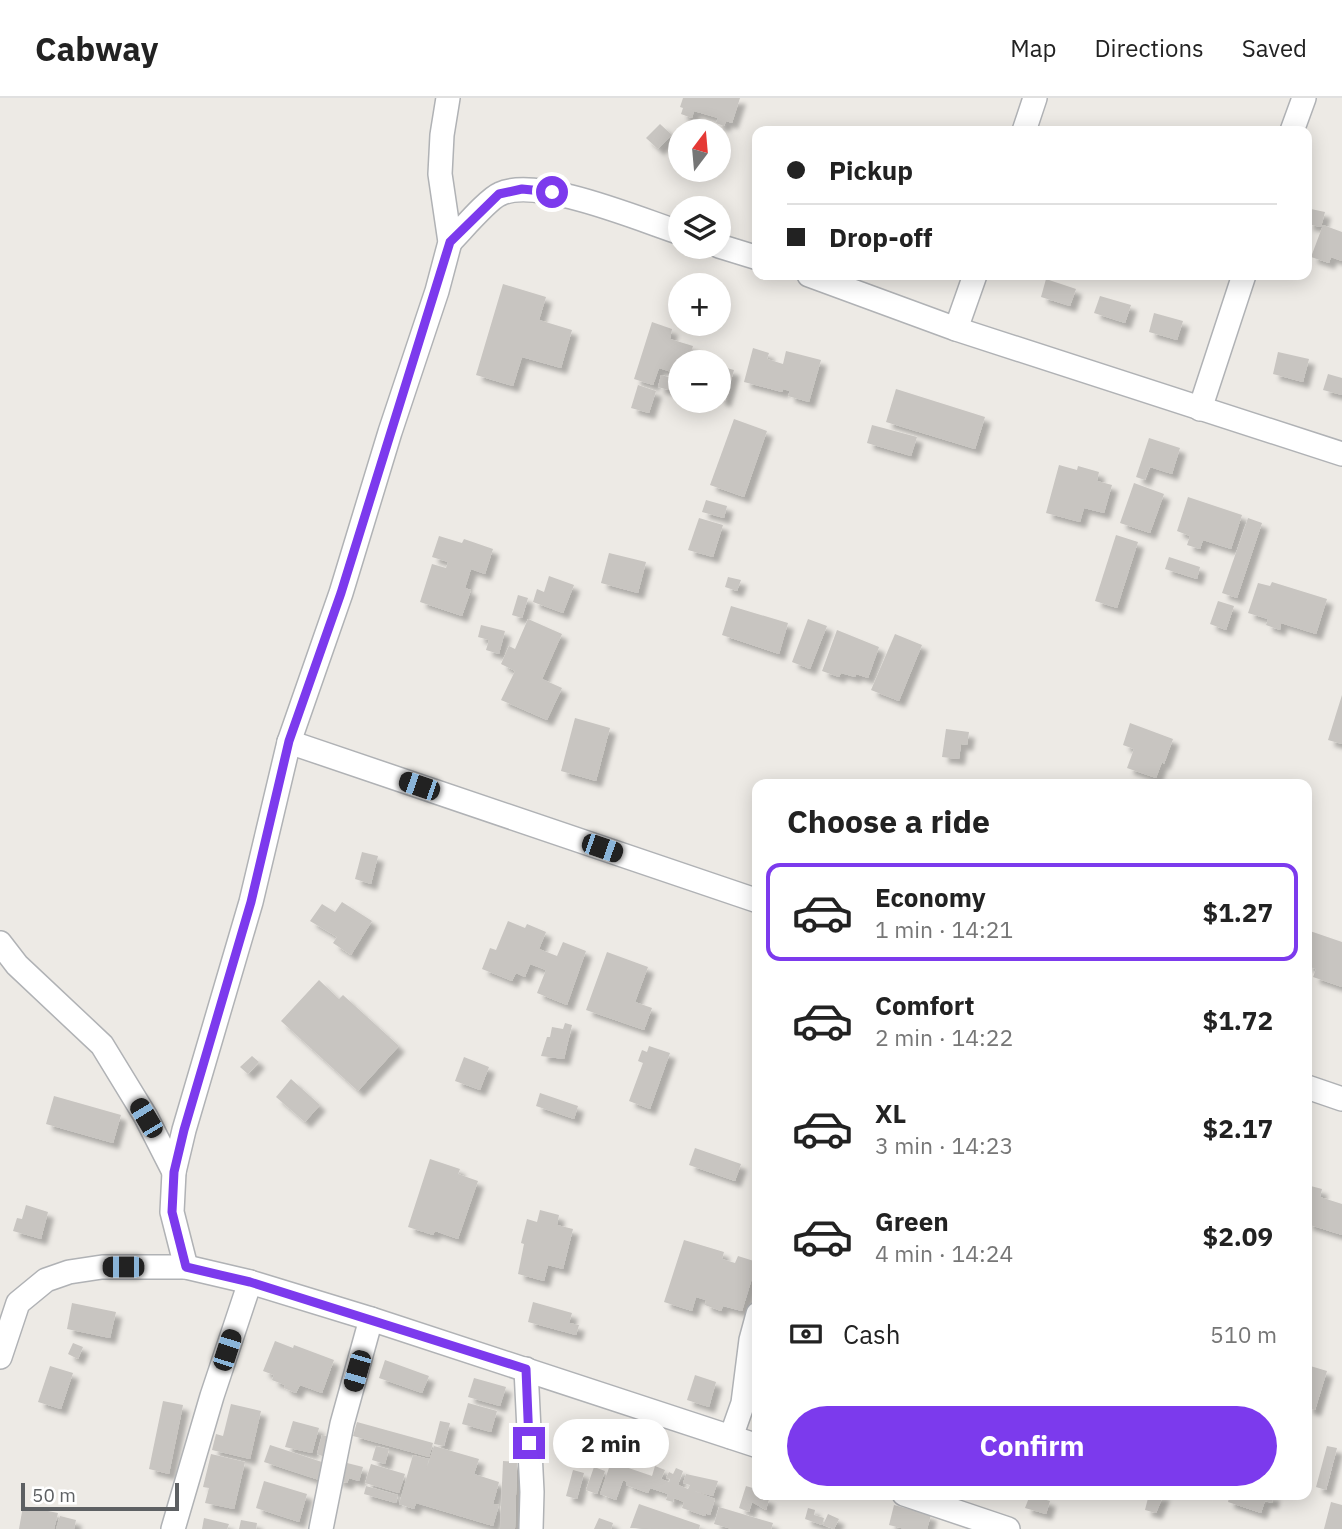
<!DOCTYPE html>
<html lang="en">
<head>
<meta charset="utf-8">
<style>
  :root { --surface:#fff; --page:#f2f2f2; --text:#222; --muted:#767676; --line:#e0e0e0; --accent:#7c3aed }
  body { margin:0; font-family:"IBM Plex Sans",sans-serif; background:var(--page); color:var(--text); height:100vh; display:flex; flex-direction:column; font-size:26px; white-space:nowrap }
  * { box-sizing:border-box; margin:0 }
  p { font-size:23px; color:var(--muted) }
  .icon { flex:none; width:38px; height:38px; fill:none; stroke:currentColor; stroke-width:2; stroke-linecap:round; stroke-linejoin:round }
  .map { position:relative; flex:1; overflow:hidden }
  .side { position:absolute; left:752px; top:681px; width:560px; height:721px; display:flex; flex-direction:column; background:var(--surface); border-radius:14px; box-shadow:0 4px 18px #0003 }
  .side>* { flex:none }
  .top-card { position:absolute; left:752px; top:28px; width:560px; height:154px; border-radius:14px; box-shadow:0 4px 18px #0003; display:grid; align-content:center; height:154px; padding:0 35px; background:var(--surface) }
  .needle { width:46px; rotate:16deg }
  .controls { position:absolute; left:668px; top:21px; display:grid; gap:14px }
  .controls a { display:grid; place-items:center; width:63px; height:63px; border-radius:50%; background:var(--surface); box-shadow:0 4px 18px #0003; font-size:35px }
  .scale { position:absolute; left:21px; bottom:18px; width:158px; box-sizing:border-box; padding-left:7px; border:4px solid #5d6063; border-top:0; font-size:19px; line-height:24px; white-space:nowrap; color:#5d6063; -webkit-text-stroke:5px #fff; paint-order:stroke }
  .end { position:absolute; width:32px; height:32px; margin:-16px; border:9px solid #7c3aed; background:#fff; box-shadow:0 0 0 4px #fff }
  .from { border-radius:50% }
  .bubble { position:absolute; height:49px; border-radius:24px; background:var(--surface); box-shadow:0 4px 18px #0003; font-size:23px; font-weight:700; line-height:49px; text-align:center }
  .car { position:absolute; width:21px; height:42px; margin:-21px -10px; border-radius:9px; box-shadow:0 0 5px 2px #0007; background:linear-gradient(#222 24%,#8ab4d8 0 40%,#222 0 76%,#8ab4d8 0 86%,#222 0) }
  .top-card b { display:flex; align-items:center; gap:24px; height:66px; font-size:26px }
  .top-card b+b { border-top:2px solid var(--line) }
  .top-card i { width:18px; height:18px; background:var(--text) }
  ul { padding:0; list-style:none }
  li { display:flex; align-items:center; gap:21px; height:98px; margin:0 14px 10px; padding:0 21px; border:4px solid transparent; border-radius:14px }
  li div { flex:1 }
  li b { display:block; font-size:26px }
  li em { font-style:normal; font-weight:700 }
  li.current { border-color:var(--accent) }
  li>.icon { width:63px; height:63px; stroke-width:1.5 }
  h2 { padding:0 35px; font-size:32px; line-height:84px }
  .pay { display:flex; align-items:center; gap:18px; height:77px; padding:0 35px; font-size:26px }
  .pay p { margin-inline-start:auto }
  .action { display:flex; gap:14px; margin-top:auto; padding:14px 35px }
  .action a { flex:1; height:80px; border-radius:42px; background:var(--accent); color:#fff; font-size:28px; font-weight:700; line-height:80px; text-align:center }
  header { display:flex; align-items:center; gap:42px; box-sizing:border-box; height:98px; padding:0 35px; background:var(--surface); border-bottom:2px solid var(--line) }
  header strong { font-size:33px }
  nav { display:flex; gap:38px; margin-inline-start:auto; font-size:24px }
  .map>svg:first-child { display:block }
  .building { fill:#c8c5c1; filter:url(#shadow) }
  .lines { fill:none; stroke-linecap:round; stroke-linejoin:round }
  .minor-casing { stroke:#b0b2b5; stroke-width:26 }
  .minor { stroke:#fff; stroke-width:23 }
  .route { stroke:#7c3aed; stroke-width:9 }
</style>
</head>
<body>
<header>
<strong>Cabway</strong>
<nav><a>Map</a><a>Directions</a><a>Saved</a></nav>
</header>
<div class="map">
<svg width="1342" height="1431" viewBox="0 0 1342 1431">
  <defs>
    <filter id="shadow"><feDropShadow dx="6" dy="6" stdDeviation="2" flood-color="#0004"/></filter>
  </defs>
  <rect width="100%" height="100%" fill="#edeae5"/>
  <g class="building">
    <polygon points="683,0 740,0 732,25 726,23 724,28 716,25 718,20 694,13 692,20 681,16 683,10 680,9"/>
    <polygon points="660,26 672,37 658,51 646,40"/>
    <polygon points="1311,111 1325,114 1321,129 1307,126"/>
    <polygon points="1323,127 1342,134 1342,163 1331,159 1329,165 1311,159"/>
    <polygon points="1046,181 1076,191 1070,208 1041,199"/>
    <polygon points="503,186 546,199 539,222 572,232 561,270 522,259 513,288 476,277"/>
    <polygon points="1100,198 1131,207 1125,225 1094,215"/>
    <polygon points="1154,215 1183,223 1177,242 1149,234"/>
    <polygon points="652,224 672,231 670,241 693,248 688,264 681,264 681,277 659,270 653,287 634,281"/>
    <polygon points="753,250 769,255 767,261 783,266 786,253 821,262 809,304 788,298 790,293 783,291 782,294 744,284"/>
    <polygon points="1278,254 1309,261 1303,284 1273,276"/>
    <polygon points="723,269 734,272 725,303 719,301 719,281"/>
    <polygon points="1328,276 1342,280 1342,297 1323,292"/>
    <polygon points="661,277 672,280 669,292 658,289"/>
    <polygon points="638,287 656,293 649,315 631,310"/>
    <polygon points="896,291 985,319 975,351 886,324"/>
    <polygon points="734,321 767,333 744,399 710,387"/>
    <polygon points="872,327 917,339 911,358 867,345"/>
    <polygon points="1149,340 1180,350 1172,376 1150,369 1145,382 1136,379"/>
    <polygon points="1059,367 1077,372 1078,368 1099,374 1097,383 1112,387 1104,415 1084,410 1080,424 1046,415"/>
    <polygon points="1134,385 1164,396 1150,435 1120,425"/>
    <polygon points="1188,399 1242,417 1231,451 1203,442 1200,451 1187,447 1190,438 1177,433"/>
    <polygon points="706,402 727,408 724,420 702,414"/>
    <polygon points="699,420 723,427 713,459 688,452"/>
    <polygon points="1248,420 1262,425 1237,500 1222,495"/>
    <polygon points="1116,437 1138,444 1117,510 1095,503"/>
    <polygon points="439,438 462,445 464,441 493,451 485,476 471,471 465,490 471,492 462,518 420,504 432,466 446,470 448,464 432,459"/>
    <polygon points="609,455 646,464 638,495 601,485"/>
    <polygon points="1169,459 1200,469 1197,481 1165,471"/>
    <polygon points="549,478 574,487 563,515 533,504 537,491 544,494"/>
    <polygon points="728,479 741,482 737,493 725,489"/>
    <polygon points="1272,484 1327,501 1316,536 1281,525 1280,532 1266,527 1268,521 1248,515 1258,485 1270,488"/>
    <polygon points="518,497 528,500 522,520 512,517"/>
    <polygon points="1218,503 1234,508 1226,532 1210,526"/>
    <polygon points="731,508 788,525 779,556 722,537"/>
    <polygon points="528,521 562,536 542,581 562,590 547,622 501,602 515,573 501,566 509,548 515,551"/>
    <polygon points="808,521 827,528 810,571 792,564"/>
    <polygon points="481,527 505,533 499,556 486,552 489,542 478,539"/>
    <polygon points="837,532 879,549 868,580 856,576 855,579 841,575 839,579 822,573"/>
    <polygon points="895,536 922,547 899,603 871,592"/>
    <polygon points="1342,597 1342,646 1328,642"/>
    <polygon points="575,620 610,630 596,683 561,673"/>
    <polygon points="1130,625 1173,641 1164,666 1162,664 1156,680 1127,670 1134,651 1123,647"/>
    <polygon points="946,631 969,634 967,647 961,646 959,661 942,659"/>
    <polygon points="362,754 378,758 371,786 355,781"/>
    <polygon points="342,804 372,823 351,857 333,845 337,839 310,823 322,806 335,814"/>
    <polygon points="508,823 525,830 527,826 546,834 539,851 557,858 563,844 586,853 567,907 537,895 546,872 530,866 525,879 516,875 512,883 482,871 490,850 496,852"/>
    <polygon points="1307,832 1342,844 1342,889 1313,879 1316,871 1307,868"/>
    <polygon points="607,854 648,869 635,904 652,910 644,932 586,912"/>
    <polygon points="319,882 339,901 343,897 399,948 358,993 281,923"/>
    <polygon points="565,925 572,927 564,961 541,958 547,939 550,939 552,929 563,931"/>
    <polygon points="649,948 670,955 650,1011 629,1003 643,965 638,963 642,952 647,954"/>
    <polygon points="252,958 259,964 248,976 240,969"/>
    <polygon points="464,959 489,969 480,992 455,983"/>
    <polygon points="291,981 320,1007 305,1024 276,999"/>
    <polygon points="540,995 578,1008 574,1021 536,1008"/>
    <polygon points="54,998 121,1017 113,1045 46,1026"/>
    <polygon points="695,1050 741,1066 735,1083 689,1067"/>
    <polygon points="430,1061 460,1071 458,1076 478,1083 458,1141 435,1133 433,1137 408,1129"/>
    <polygon points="1307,1087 1322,1091 1320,1099 1342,1106 1342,1137 1307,1126"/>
    <polygon points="26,1107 48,1114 41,1141 13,1133 17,1120 22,1121"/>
    <polygon points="540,1112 559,1117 557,1127 573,1131 563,1171 548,1167 544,1183 518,1176 524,1146 521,1145 527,1121 537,1124"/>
    <polygon points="684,1142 724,1154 722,1161 735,1165 738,1158 757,1164 742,1213 723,1208 721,1213 705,1207 706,1202 696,1199 692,1213 664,1204"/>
    <polygon points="533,1204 572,1215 569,1225 579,1227 576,1237 528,1224"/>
    <polygon points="72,1205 116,1214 110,1240 67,1231"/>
    <polygon points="275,1243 293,1250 294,1247 334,1262 322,1295 300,1287 296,1295 284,1290 285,1287 272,1282 274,1277 263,1273"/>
    <polygon points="73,1245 83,1249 78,1261 68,1256"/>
    <polygon points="385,1262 429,1278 422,1295 379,1280"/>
    <polygon points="1307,1267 1327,1273 1315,1312 1307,1310"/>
    <polygon points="50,1268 73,1275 61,1311 38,1304"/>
    <polygon points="695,1277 716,1284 709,1309 687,1302"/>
    <polygon points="474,1280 506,1289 500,1308 468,1299"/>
    <polygon points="163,1303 183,1307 169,1376 149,1371"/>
    <polygon points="468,1305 497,1313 491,1334 462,1326"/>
    <polygon points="231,1306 261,1313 250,1361 212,1352 216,1336 223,1338"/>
    <polygon points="293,1323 319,1330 312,1355 285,1349"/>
    <polygon points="440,1323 450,1325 444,1348 434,1346"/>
    <polygon points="357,1324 433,1345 429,1359 353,1338"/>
    <polygon points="322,1337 330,1339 325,1359 317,1356"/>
    <polygon points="270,1347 325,1365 319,1382 264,1364"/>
    <polygon points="376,1348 389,1351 385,1366 372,1362"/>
    <polygon points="434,1348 479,1361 474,1376 499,1384 493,1406 499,1407 493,1428 416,1405 414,1411 399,1406 413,1357 429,1361 426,1372"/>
    <polygon points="1327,1348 1337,1350 1326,1392 1316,1389"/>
    <polygon points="211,1356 245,1364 234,1411 205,1405 209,1390 203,1389"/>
    <polygon points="503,1363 517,1364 515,1431 500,1431"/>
    <polygon points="611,1364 652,1378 655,1368 665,1372 661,1381 669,1384 670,1381 666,1380 669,1374 673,1376 676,1370 683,1373 678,1387 688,1391 690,1387 683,1385 686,1376 718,1383 713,1398 694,1393 715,1401 710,1417 707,1416 708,1412 705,1418 682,1410 684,1404 674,1400 673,1404 666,1402 668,1396 650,1390 648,1395 626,1387 627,1384 623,1382 616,1402 600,1396"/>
    <polygon points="347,1365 363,1369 359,1383 349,1380 347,1385 336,1382 340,1368 346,1370"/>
    <polygon points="371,1366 405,1376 399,1395 365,1385"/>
    <polygon points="594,1369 605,1373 597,1396 586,1392"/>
    <polygon points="573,1372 584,1375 577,1401 566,1398"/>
    <polygon points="264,1383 307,1396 299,1424 256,1410"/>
    <polygon points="366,1388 398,1397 396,1405 364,1396"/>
    <polygon points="746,1388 756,1391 754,1396 769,1401 766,1412 752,1404 749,1414 739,1410"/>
    <polygon points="1149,1396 1164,1396 1156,1415 1145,1412"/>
    <polygon points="1230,1396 1274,1396 1272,1405 1265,1403 1261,1415 1228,1404"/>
    <polygon points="1030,1397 1050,1403 1046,1416 1025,1410"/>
    <polygon points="1331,1404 1342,1407 1342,1431 1324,1431"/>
    <polygon points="639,1406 700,1427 699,1431 630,1430"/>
    <polygon points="894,1407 931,1417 927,1431 905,1431 889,1427"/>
    <polygon points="23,1408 58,1415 54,1431 19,1431"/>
    <polygon points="719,1409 773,1425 771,1431 732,1431 714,1426"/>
    <polygon points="808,1410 815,1412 814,1417 824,1420 822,1427 805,1421"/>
    <polygon points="828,1416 839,1421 834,1431 823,1427"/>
    <polygon points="60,1418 76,1422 74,1431 56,1431"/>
    <polygon points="204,1420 229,1426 227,1431 202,1431"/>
    <polygon points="599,1420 613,1425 611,1431 594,1431"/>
    <polygon points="241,1422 257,1425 256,1431 239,1431"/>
  </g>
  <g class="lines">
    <defs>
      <g id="minor">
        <polyline points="1024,33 1035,0"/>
        <polyline points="1292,33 1304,0"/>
        <path d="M450,144c11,-11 38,-43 50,-48 37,-18 141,26 181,39"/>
        <polyline points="719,148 758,160"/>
        <polyline points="809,177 956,231 1342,356"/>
        <polyline points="956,231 975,177"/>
        <polyline points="1200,311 1244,177"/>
        <polyline points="289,644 758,803"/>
        <polyline points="0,845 17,867 102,947 146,1019 174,1074"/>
        <polyline points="1307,989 1342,1001"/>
        <polyline points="186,1169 172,1114 174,1074 184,1032 251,804 289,644 341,495 390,334 437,193 450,144 440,76 442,37 448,0"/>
        <polyline points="0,1259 18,1205 46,1182 69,1174 102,1169 186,1169 250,1184 371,1221 758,1348"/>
        <polyline points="526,1271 532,1394 531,1431"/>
        <polyline points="731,1339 743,1305 751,1242 758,1216"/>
        <polyline points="904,1396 1008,1431"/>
        <polyline points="173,1431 212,1298 250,1184"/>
        <polyline points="321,1431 342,1326 371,1221"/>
      </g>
    </defs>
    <use href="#minor" class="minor-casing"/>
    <use href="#minor" class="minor"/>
  </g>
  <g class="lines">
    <polyline class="route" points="529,1345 526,1271 250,1184 186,1169 172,1114 174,1074 184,1032 251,804 289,643 341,495 450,144 499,96 522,91 552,94"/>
  </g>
</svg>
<div class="controls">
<a><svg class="needle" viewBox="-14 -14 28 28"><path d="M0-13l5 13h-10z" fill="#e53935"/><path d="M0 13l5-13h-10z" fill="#767676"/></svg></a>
<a><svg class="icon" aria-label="layers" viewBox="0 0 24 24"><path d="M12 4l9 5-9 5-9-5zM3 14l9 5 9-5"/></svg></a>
<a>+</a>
<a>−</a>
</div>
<div class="scale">50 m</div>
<i class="end from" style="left:552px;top:94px"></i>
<i class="end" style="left:529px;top:1345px"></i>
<div class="bubble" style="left:553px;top:1321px;width:116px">2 min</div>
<i class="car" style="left:419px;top:688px;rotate:289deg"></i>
<i class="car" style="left:602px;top:750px;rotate:109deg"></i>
<i class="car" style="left:146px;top:1020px;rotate:329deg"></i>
<i class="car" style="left:123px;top:1169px;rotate:270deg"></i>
<i class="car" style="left:227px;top:1252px;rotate:18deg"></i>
<i class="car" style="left:357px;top:1273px;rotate:196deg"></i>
<div class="top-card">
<b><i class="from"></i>Pickup</b>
<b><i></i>Drop-off</b>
</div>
<section class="side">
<h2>Choose a ride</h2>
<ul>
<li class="current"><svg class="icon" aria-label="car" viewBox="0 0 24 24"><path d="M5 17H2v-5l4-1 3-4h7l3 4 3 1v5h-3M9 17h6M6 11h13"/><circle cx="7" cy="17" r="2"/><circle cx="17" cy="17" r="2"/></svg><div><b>Economy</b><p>1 min · 14:21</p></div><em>$1.27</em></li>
<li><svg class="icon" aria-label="car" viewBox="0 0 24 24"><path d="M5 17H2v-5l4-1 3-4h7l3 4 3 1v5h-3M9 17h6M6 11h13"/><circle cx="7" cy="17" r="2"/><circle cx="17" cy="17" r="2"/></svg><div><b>Comfort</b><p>2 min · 14:22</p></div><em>$1.72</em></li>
<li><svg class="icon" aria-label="car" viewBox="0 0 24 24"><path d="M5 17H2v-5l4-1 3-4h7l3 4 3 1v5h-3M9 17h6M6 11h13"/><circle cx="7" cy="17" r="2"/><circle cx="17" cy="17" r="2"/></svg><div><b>XL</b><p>3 min · 14:23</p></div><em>$2.17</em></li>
<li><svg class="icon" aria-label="car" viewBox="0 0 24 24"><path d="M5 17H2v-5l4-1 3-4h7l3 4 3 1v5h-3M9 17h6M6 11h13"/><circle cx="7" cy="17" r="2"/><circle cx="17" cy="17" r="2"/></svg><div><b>Green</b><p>4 min · 14:24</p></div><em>$2.09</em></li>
</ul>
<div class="pay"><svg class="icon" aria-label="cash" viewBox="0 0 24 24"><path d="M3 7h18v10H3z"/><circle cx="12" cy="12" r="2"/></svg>Cash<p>510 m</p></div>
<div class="action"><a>Confirm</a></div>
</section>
</div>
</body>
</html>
